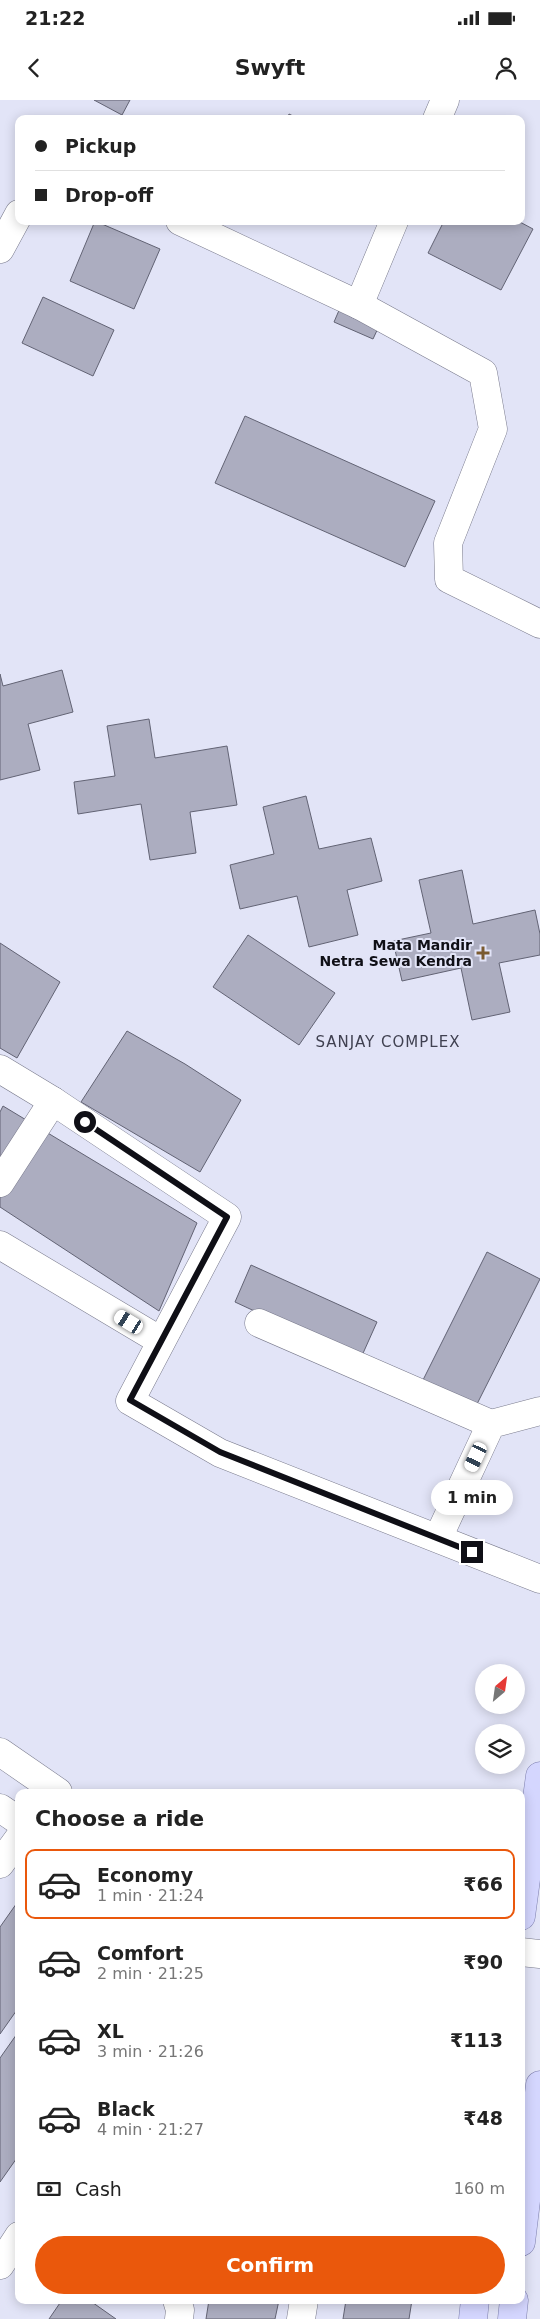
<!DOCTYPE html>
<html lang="en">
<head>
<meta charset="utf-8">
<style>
  :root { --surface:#fff; --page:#f6f6f6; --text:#222; --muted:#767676; --line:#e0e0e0; --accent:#ea580c }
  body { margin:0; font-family:"DejaVu Sans",sans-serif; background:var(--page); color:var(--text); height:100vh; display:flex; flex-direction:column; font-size:19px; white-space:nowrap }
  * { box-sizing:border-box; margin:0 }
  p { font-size:16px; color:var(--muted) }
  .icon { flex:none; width:28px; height:28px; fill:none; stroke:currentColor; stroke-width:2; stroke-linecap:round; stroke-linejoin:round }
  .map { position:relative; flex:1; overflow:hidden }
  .side { position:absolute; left:15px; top:1689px; width:510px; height:515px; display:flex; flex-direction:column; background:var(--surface); border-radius:10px; box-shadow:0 2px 12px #0003 }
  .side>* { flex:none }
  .top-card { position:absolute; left:15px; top:15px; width:510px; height:110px; border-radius:10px; box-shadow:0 2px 12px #0003; display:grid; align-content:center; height:110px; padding:0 20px; background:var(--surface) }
  .needle { width:32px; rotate:29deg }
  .buttons { position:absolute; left:475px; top:1564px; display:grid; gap:10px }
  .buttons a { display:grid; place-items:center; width:50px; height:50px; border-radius:50%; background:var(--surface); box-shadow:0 2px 12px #0003; font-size:25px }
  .end { position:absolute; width:22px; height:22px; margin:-11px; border:6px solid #0f0f16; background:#fff; box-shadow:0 0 0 2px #fff }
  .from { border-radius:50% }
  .bubble { position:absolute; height:35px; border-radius:18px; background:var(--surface); box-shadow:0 2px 12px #0003; font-size:16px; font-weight:800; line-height:35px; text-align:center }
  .car { position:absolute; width:15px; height:30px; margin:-15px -8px; border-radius:6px; box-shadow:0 0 4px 1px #0007; background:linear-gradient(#fff 24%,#345 0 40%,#fff 0 76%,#345 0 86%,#fff 0) }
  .top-card b { display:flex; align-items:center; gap:18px; height:48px; font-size:19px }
  .top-card b+b { border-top:1px solid var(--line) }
  .top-card i { width:12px; height:12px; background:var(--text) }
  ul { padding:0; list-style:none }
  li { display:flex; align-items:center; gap:15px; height:70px; margin:0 10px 8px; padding:0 10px; border:2px solid transparent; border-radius:10px }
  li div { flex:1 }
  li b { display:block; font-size:19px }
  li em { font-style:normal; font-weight:800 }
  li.selected { border-color:var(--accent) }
  li>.icon { width:45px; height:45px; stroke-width:1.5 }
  h2 { padding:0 20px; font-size:22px; line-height:60px }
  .pay { display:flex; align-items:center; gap:12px; height:55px; padding:0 20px; font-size:19px }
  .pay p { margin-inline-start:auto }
  .button { display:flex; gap:10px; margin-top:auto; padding:10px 20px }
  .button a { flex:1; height:58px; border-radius:30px; background:var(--accent); color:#fff; font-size:20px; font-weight:800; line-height:58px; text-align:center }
  .status { display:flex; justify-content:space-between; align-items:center; height:35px; padding:0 25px; background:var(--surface); direction:ltr }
  .status svg { height:14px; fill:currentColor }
  header { display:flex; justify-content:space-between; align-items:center; height:65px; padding:0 20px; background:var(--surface); font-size:22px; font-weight:800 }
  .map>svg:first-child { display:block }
  .building { fill:#acadc0; stroke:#626374 }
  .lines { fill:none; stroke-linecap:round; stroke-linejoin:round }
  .minor-casing { stroke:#797a8c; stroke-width:29 }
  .major-casing { stroke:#7d7fad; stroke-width:29 }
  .minor { stroke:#fff; stroke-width:28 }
  .major { stroke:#d4d6fe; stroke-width:28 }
  .route { stroke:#0f0f16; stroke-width:6 }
  .poi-dot { fill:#7a5a30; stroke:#e2e4f7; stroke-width:2 }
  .labels { text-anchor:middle; stroke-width:4; stroke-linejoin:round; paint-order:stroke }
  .poi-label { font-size:14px; font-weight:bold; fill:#0f0f16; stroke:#e2e4f7; text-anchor:end }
  .neighbourhood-label { font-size:15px; letter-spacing:1px; fill:#404151; stroke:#e2e4f7 }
</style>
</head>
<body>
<div class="status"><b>21:22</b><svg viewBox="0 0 49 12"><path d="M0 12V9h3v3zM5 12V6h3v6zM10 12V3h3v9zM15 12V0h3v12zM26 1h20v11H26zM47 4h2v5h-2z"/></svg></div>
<header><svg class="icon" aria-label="back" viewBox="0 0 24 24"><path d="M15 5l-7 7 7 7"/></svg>Swyft<svg class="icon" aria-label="person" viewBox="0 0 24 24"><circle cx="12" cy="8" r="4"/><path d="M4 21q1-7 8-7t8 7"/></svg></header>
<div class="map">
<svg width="540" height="2219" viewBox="0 0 540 2219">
  <rect width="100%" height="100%" fill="#e2e4f7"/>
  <g class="building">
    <polygon points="94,0 130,0 122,15"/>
    <polygon points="289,14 299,19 287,19"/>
    <polygon points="95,121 160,149 134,209 70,181"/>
    <polygon points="444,121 518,121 533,129 501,190 428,153"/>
    <polygon points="43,197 114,230 93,276 22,243"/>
    <polygon points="340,208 379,226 373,239 334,222"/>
    <polygon points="245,316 435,401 405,467 215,383"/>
    <polygon points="62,570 73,612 28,624 40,670 0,680 0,574 3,586"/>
    <polygon points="149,619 155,658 227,646 237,705 190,712 196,753 150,760 141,704 78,714 74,682 115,676 107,626"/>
    <polygon points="306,696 319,749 371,738 382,781 347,790 358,835 309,847 297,796 240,809 230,765 274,754 263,707"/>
    <polygon points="462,770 473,824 535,810 540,834 540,855 499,863 510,912 472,920 461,868 402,881 393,841 431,833 419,780"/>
    <polygon points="248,835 335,893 299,945 213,887"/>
    <polygon points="0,843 60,882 17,958 0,948"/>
    <polygon points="127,931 185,964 241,1000 200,1072 81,1002"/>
    <polygon points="3,1006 197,1123 159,1211 0,1107 0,1012"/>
    <polygon points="487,1152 540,1179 476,1306 423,1280"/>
    <polygon points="251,1165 377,1222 360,1260 235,1202"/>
    <polygon points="19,1800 19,1907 0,1934 0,1827"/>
    <polygon points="19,1931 19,2055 0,2082 0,1958"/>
    <polygon points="62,2200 89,2200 116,2219 49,2219"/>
    <polygon points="209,2200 279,2200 275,2219 206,2219"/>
    <polygon points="346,2200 412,2200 409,2219 343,2219"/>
  </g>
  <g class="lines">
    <defs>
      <g id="minor">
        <polyline points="437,19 445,0"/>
        <polyline points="180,121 359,205 483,273 493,329 448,443 449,479 540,524"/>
        <polyline points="0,149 19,114"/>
        <polyline points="359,205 394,121"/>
        <polyline points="0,969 53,1001 227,1117 130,1301 220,1353 540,1479"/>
        <polyline points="0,1083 53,1001"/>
        <polyline points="0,1145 161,1241"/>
        <polyline points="259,1223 491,1324"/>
        <polyline points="438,1438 491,1324 540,1311"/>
        <polyline points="0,1652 58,1692"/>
        <polyline points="0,1708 19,1721"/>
        <polyline points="0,1764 19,1738"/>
        <polyline points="521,1852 540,1854"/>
        <polyline points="0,2165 19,2136"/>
        <polyline points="177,2200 180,2210 179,2219"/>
        <polyline points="301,2219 304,2200"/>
      </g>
      <g id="major">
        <polyline points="521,1816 540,1676"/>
        <polyline points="521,2142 540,1985"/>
        <polyline points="473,2219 475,2200"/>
        <polyline points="512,2219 514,2200"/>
      </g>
    </defs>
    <use href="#minor" class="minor-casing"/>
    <use href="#major" class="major-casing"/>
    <use href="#minor" class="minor"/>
    <use href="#major" class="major"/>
  </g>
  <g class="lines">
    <polyline class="route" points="85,1022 227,1117 130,1300 220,1352 472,1452"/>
  </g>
  <path class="poi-dot" d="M480.5 845.5h5v5h5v5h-5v5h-5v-5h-5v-5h5z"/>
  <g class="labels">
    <g class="poi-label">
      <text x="472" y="850">Mata Mandir<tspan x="472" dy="16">Netra Sewa Kendra</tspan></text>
    </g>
    <g class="neighbourhood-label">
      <text x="388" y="947">SANJAY COMPLEX</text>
    </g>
  </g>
</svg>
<div class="buttons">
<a><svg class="needle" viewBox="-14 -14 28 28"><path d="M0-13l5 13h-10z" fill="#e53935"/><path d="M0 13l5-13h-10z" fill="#767676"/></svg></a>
<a><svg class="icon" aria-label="layers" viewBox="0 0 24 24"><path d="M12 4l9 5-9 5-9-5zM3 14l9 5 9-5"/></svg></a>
</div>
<i class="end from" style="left:85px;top:1022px"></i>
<i class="end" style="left:472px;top:1452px"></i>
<div class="bubble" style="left:431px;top:1380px;width:82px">1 min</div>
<i class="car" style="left:129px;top:1222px;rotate:301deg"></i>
<i class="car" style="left:476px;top:1357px;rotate:205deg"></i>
<div class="top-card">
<b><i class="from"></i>Pickup</b>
<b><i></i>Drop-off</b>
</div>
<section class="side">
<h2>Choose a ride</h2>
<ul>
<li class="selected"><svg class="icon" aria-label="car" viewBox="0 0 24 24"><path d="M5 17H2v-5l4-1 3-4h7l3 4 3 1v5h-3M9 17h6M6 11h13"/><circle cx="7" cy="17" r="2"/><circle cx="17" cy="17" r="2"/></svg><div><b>Economy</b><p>1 min · 21:24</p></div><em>₹66</em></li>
<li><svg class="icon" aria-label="car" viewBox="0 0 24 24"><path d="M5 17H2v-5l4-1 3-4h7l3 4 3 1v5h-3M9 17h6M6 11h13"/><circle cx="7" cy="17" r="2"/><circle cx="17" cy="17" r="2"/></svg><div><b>Comfort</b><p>2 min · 21:25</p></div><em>₹90</em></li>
<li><svg class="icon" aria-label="car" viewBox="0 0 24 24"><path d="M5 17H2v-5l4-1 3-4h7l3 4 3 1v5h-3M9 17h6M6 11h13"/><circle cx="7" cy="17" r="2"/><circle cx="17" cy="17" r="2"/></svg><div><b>XL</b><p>3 min · 21:26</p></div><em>₹113</em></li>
<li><svg class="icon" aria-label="car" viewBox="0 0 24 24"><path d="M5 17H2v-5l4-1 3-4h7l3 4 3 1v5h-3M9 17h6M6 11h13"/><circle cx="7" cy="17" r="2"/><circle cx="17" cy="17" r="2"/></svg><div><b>Black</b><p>4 min · 21:27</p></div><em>₹48</em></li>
</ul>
<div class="pay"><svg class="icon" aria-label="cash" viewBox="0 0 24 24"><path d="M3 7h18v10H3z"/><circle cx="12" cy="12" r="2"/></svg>Cash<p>160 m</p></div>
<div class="button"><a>Confirm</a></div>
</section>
</div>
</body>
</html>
